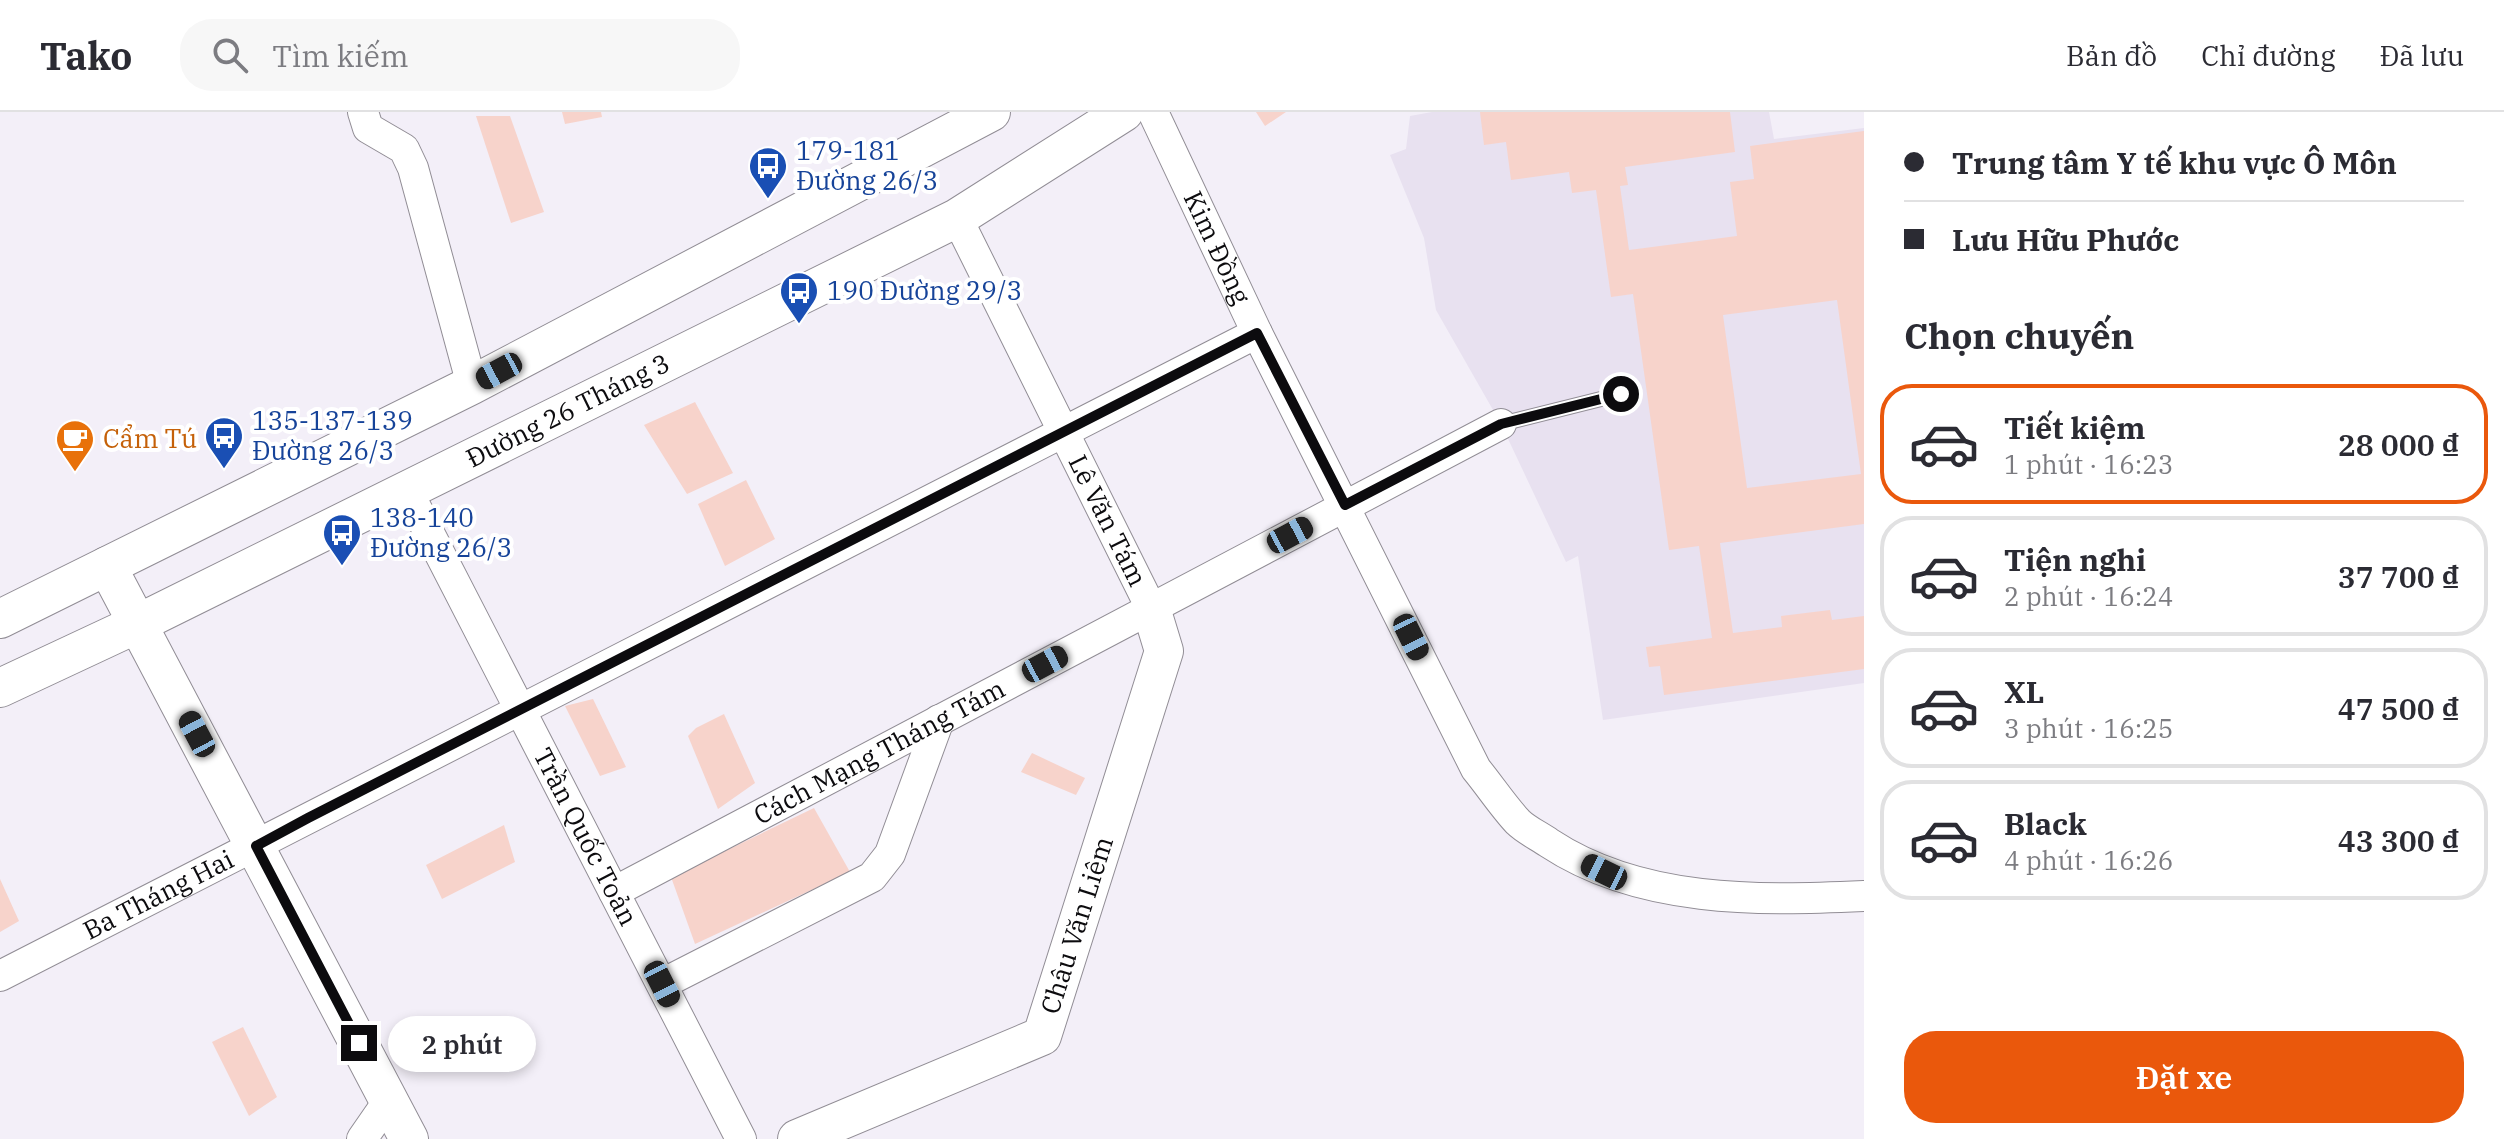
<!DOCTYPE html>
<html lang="vi">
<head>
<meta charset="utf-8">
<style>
  :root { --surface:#fff; --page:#f7f7f7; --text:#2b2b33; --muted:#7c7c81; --line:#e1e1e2; --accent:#ea580c }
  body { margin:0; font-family:"IBM Plex Serif",serif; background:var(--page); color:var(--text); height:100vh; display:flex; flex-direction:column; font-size:30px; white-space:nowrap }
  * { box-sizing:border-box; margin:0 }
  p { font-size:26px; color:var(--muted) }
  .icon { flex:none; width:44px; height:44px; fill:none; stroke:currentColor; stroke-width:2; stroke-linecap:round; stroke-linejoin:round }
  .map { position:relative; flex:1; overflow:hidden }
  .drawer { display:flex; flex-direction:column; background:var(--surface); width:640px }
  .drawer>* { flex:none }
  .top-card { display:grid; align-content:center; height:176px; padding:0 40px; background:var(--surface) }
  .end { position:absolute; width:36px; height:36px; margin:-18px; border:10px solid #0c0b0e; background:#fff; box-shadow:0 0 0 4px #fff }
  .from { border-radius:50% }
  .bubble { position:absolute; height:56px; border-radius:28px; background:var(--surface); box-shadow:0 4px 12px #0003; font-size:26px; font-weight:600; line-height:56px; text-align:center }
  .car { position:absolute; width:24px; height:48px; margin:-24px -12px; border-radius:10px; box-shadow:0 0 6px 2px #0007; background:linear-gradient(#222 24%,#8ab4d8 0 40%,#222 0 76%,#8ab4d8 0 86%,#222 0) }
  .top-card b { display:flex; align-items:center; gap:28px; height:76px; font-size:30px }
  .top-card b+b { border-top:2px solid var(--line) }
  .top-card i { width:20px; height:20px; background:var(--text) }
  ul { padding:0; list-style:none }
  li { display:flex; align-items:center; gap:24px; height:120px; margin:0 16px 12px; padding:0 24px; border:4px solid var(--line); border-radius:32px }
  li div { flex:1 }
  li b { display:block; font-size:30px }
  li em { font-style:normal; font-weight:600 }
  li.on { border-color:var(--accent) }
  li>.icon { width:72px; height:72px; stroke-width:1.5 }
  h2 { padding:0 40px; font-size:36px; line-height:96px }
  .primary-button { display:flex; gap:16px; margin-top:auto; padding:16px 40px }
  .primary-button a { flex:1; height:92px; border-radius:32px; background:var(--accent); color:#fff; font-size:32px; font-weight:600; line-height:92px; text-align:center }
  header { display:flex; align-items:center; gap:48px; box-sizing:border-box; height:112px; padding:0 40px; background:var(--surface); border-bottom:2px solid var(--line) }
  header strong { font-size:38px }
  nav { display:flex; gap:44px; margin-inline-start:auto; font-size:28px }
  .search { width:560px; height:72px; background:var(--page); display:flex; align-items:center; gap:20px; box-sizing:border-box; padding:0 28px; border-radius:32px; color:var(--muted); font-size:30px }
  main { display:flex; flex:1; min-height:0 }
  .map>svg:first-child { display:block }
  .built { fill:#e8e1f0 }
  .building { fill:#f7d3cb; fill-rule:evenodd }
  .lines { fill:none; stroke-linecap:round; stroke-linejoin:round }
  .service-casing { stroke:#918d95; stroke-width:16 }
  .minor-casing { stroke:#918d95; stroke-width:32 }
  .tertiary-casing { stroke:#918d95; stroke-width:40 }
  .service { stroke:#fff; stroke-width:14 }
  .minor { stroke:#fff; stroke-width:30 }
  .tertiary { stroke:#fff; stroke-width:38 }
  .route { stroke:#0c0b0e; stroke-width:10 }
  .labels { text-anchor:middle; stroke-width:8; stroke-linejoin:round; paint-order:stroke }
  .transit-label { font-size:26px; fill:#164399; stroke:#fff; text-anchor:start }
  .street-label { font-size:26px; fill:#0c0b0e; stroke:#fff }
  .food-label { font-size:26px; fill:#c56008; stroke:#fff; text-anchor:start }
</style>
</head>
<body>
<header>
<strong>Tako</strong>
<div class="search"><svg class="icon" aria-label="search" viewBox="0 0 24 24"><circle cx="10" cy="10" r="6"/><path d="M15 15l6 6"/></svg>Tìm kiếm</div>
<nav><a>Bản đồ</a><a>Chỉ đường</a><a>Đã lưu</a></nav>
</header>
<main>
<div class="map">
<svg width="1864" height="1027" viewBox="0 0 1864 1027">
  <rect width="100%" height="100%" fill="#f3eff8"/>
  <polygon class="built" points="1432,0 1769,0 1774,27 1864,16 1864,571 1603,608 1578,444 1566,450 1501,312 1436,198 1424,126 1390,43 1406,37 1410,4"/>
  <g class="building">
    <polygon points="562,0 601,0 602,5 565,12"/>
    <polygon points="1256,0 1286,0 1265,14"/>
    <path d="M1480,0h250l5,40 -110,15 3,18 -8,1 9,64 108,-14 -7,-54 24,-3 -4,-33 114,-15v393l-144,19 13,90 49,-6 -1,-11 49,-6 2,10 32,-4v53l-200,26 -4,-29 -11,1 -3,-20 66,-9 -13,-92 -30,4 -36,-256 -22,3 -15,-107 -24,3 -3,-21 -58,8 -5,-38 -22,3zM1837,188l24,174 -114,14 -24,-173z"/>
    <polygon points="476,4 510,4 544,100 511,111"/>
    <polygon points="695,290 733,361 687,382 644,313"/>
    <polygon points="746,368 775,427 725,454 698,392"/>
    <polygon points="593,587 626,655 600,664 565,594"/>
    <polygon points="724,602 755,671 718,697 688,624 696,616"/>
    <polygon points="1032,641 1085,666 1076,683 1021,660"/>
    <polygon points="814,696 850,760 695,832 671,765"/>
    <polygon points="504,713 515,750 442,787 426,753"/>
    <polygon points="0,767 19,809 0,820"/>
    <polygon points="243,915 277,985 249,1004 212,930"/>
  </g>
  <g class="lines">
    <defs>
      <polyline id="service" points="1501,312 1621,282"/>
      <g id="minor">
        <polyline points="363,0 368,16 404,37 413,56 472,273"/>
        <path id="s1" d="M1153,0l104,221 219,436c14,17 27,37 42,53 8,8 21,14 31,21 91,60 209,58 315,53"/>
        <path id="s2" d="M957,106l194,390"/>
        <path id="s3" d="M407,378l334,649"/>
        <path id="s4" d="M614,780l887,-468"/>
        <path id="s5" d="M0,864l1257,-643"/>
        <polyline points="662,872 872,765 890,742 939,608"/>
        <polyline points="362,1027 389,988"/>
      </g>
      <g id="tertiary">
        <polyline points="107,454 409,1027"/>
        <polyline points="0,507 472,273 991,0"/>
        <path id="s6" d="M0,576l139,-65 818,-405 167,-106"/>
        <path id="s7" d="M797,1027l245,-103 122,-385 -13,-43"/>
      </g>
    </defs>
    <use href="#service" class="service-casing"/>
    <use href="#minor" class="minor-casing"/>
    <use href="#tertiary" class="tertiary-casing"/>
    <use href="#service" class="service"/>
    <use href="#minor" class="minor"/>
    <use href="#tertiary" class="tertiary"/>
  </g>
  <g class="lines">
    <polyline class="route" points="359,931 256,734 308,706 1257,221 1345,393 1501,312 1621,282"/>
  </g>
  <defs>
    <symbol id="bus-pin" viewBox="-11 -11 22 30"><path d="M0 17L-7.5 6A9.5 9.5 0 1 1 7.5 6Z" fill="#1a4fb4" stroke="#fff"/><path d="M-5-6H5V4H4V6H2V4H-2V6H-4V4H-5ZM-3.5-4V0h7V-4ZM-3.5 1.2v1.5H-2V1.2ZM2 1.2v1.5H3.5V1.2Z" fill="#fff"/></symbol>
    <symbol id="cafe-pin" viewBox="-11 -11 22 30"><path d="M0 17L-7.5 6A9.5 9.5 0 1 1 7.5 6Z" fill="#e8710a" stroke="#fff"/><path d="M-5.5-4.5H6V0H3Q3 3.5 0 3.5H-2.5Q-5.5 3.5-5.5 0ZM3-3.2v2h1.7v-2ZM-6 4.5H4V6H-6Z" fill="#fff"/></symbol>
  </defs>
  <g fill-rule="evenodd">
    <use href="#bus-pin" x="746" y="32" width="44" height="60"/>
    <use href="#bus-pin" x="777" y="157" width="44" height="60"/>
    <use href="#bus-pin" x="202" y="302" width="44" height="60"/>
    <use href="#cafe-pin" x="53" y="305" width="44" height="60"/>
    <use href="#bus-pin" x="320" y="399" width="44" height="60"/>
  </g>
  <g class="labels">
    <g class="transit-label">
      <text x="796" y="48">179-181<tspan x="796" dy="30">Đường 26/3</tspan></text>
      <text x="827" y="188">190 Đường 29/3</text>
      <text x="252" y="318">135-137-139<tspan x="252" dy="30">Đường 26/3</tspan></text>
      <text x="370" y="415">138-140<tspan x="370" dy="30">Đường 26/3</tspan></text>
    </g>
    <g class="street-label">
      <text dy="9" stroke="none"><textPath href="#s1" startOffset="150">Kim Đồng</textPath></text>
      <text dy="9" stroke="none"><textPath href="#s6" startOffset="632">Đường 26 Tháng 3</textPath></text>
      <text dy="9" stroke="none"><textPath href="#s2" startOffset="338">Lê Văn Tám</textPath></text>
      <text dy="9" stroke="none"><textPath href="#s4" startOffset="300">Cách Mạng Tháng Tám</textPath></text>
      <text dy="9" stroke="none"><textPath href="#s3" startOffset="390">Trần Quốc Toản</textPath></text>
      <text dy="9" stroke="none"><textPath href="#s5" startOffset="178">Ba Tháng Hai</textPath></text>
      <text dy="9" stroke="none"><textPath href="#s7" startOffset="382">Châu Văn Liêm</textPath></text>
    </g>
    <g class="food-label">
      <text x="103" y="336">Cẩm Tú</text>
    </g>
  </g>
</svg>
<i class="end from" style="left:1621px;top:282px"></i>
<i class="end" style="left:359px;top:931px"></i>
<div class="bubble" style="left:388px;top:904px;width:148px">2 phút</div>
<i class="car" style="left:499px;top:259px;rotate:242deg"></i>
<i class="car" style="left:1290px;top:423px;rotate:62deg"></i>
<i class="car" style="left:1411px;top:525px;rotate:154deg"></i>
<i class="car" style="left:1045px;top:552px;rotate:62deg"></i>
<i class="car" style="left:197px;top:622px;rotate:332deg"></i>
<i class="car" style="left:1604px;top:760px;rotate:296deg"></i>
<i class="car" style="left:662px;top:872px;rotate:153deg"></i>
</div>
<section class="drawer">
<div class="top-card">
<b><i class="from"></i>Trung tâm Y tế khu vực Ô Môn</b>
<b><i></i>Lưu Hữu Phước</b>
</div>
<h2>Chọn chuyến</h2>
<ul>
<li class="on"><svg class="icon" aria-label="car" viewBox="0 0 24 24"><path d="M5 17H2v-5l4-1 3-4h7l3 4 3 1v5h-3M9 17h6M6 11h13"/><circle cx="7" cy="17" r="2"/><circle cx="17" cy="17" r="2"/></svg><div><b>Tiết kiệm</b><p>1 phút · 16:23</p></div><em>28 000 ₫</em></li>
<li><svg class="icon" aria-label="car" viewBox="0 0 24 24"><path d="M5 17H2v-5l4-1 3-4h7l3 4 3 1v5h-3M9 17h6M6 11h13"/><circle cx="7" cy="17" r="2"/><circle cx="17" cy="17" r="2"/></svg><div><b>Tiện nghi</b><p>2 phút · 16:24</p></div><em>37 700 ₫</em></li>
<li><svg class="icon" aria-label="car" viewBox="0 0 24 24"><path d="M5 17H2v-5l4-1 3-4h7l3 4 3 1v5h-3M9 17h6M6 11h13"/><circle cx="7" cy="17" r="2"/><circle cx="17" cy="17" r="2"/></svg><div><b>XL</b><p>3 phút · 16:25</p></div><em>47 500 ₫</em></li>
<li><svg class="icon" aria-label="car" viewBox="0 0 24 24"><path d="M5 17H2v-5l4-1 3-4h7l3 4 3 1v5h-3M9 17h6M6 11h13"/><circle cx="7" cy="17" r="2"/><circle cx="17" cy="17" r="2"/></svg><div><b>Black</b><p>4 phút · 16:26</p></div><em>43 300 ₫</em></li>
</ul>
<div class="primary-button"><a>Đặt xe</a></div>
</section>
</main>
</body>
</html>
